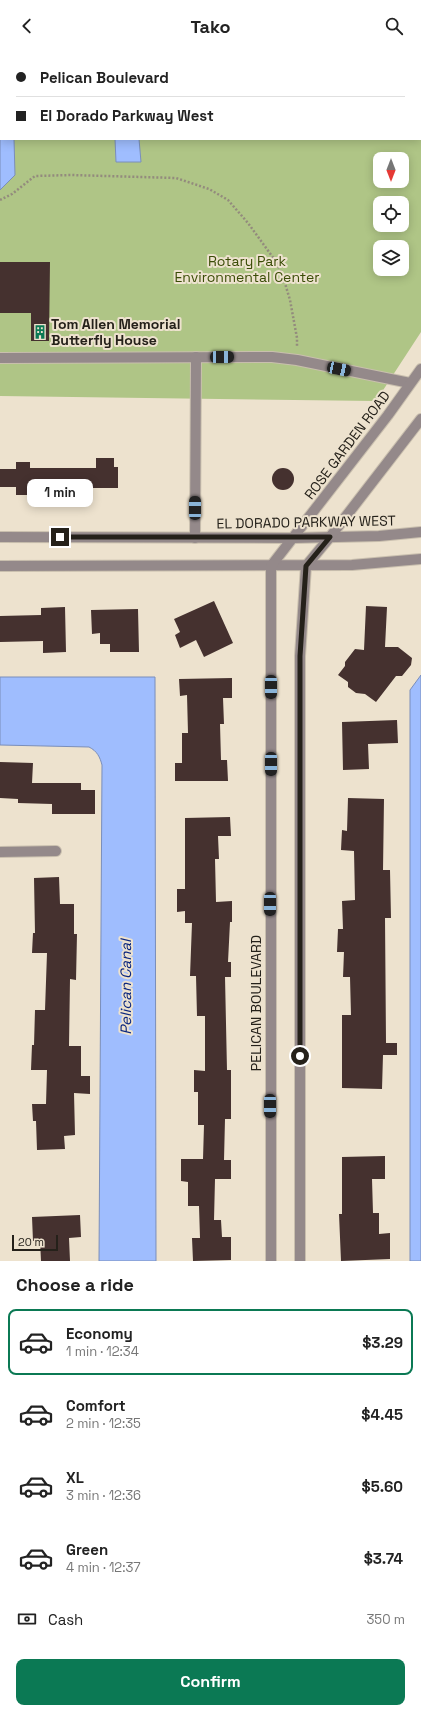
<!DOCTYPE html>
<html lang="en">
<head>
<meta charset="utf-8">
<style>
  :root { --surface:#fff; --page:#f6f6f6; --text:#222; --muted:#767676; --line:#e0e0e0; --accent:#0b7954 }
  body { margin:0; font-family:"Space Grotesk",sans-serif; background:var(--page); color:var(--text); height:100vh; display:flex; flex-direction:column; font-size:15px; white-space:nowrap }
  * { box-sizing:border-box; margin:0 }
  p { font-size:13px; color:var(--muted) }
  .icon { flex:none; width:22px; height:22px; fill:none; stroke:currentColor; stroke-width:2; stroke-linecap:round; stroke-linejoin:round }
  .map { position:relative; height:1209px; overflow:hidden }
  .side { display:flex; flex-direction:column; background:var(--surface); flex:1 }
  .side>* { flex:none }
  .hud { position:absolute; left:0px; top:0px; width:421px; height:88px; box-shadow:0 2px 10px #0003; display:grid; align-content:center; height:88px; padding:0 16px; background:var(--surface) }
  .needle { width:26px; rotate:180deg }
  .buttons { position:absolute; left:373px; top:100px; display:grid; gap:8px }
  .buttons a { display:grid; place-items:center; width:36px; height:36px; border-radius:8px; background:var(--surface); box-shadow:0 2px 10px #0003; font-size:20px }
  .scale { position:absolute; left:12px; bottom:10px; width:46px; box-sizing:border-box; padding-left:4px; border:2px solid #25211a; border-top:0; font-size:11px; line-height:14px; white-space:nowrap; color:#25211a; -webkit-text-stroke:3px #ede2ce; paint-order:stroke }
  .end { position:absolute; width:18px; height:18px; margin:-9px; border:5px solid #25211a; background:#fff; box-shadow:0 0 0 2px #fff }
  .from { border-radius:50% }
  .bubble { position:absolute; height:28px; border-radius:8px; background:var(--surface); box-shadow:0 2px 10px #0003; font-size:13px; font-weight:700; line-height:28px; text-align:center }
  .car { position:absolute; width:12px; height:24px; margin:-12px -6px; border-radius:5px; box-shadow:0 0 3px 1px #0007; background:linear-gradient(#222 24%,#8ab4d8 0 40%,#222 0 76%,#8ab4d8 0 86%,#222 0) }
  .hud b { display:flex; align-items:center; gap:14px; height:38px; font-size:15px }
  .hud b+b { border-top:1px solid var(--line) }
  .hud i { width:10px; height:10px; background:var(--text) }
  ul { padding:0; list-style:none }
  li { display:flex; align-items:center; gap:12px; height:66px; margin:0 8px 6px; padding:0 8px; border:2px solid transparent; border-radius:8px }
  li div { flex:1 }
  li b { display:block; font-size:15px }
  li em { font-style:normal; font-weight:700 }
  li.selected { border-color:var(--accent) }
  li>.icon { width:36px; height:36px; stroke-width:1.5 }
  h2 { padding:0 16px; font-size:18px; line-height:48px }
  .pay { display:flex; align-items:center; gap:10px; height:44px; padding:0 16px; font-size:15px }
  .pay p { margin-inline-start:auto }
  .cta { display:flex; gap:8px; margin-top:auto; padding:8px 16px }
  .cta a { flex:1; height:46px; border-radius:8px; background:var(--accent); color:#fff; font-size:16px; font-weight:700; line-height:46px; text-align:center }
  header { display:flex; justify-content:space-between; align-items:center; height:52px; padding:0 16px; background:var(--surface); font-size:18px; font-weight:700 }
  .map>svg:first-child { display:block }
  .green { fill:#afc586; fill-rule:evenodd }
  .water { fill:#9fbdfe; stroke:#7a8eba }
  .building { fill:#45312f }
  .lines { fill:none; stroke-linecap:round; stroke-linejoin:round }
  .minor-casing { stroke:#c9bfae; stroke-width:12 }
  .path { stroke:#938b7d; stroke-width:2.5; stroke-dasharray:2 2; stroke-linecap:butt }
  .minor { stroke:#94898a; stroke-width:10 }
  .route { stroke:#25211a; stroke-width:5 }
  .labels { text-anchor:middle; stroke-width:4; stroke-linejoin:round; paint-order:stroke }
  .park-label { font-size:14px; fill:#3a4c06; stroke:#ede2ce }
  .poi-label { font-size:14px; font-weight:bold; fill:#25211a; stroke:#ede2ce; text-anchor:start }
  .street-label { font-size:14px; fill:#25211a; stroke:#ede2ce }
  .water-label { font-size:15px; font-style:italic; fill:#0a267f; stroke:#ede2ce }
</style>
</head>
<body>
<header><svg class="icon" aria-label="back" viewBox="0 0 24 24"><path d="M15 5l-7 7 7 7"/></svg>Tako<svg class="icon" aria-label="search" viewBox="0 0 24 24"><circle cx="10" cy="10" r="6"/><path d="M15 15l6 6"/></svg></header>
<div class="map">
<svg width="421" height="1209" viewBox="0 0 421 1209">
  <rect width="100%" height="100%" fill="#ede2ce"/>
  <path class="green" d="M0,0h421v280l-45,69 -376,-5zM1,1h419v86h-419zM380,107h22v22h-22zM380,151h22v22h-22zM380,195h22v22h-22z"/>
  <g class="water">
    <polygon points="0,0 11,0 1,1 1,87 14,87 15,123 0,138"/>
    <rect x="113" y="0" width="74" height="1"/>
    <polygon points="115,87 139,87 141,110 116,110"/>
    <polygon points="421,623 421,1209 410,1209 410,638"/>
    <path d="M0,625h155l1,584h-57l3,-496c-2,-8 -5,-14 -13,-18l-89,-2z"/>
  </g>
  <g class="building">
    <polygon points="0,210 50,210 49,289 31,289 31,261 0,261"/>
    <polygon points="96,406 114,406 114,415 118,415 118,436 90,436 90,443 71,443 71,440 36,440 36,443 16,443 16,435 0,435 0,417 16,417 16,410 30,410 30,416 96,416"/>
    <circle cx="283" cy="427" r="11"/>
    <polygon points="214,549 233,591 204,605 196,588 180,596 175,583 180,580 174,567"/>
    <polygon points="366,554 387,555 385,595 398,595 412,606 411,613 402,624 396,624 376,650 365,642 356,641 348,635 348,630 338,623 345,614 345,610 355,597 364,598"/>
    <polygon points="65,555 66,600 43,601 43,589 0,590 0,564 41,563 41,556"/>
    <polygon points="138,557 139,600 110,600 110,592 100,592 100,581 92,582 91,558"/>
    <polygon points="232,626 232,646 223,646 224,672 220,672 221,708 227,708 228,729 175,729 175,711 182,711 182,681 188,681 187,643 180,644 179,627"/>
    <polygon points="397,668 398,691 368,692 369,717 343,718 342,670"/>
    <polygon points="0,710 33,711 32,731 81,731 81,738 95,738 95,762 52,762 52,752 18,751 18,747 0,746"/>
    <polygon points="348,746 384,747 383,818 390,818 391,866 385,866 386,991 397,991 397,1003 383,1003 382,1037 342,1036 342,963 351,963 350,925 343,925 344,900 337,900 338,877 343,877 342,849 355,848 354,799 341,798 342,778 347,779"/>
    <polygon points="230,765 231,784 218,784 219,807 215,807 216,850 232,849 232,870 230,870 228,910 231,910 231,925 225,925 227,1018 231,1018 231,1067 225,1067 224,1108 231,1108 231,1127 215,1127 214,1168 221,1168 222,1185 231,1185 231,1208 193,1209 192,1186 200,1186 199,1154 188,1154 188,1130 181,1129 181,1107 203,1107 204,1073 198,1073 198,1040 194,1040 194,1018 205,1019 205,964 197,964 196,924 190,924 192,871 185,871 185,859 177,860 177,837 185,837 185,766"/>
    <polygon points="59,825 60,852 74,852 74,882 77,882 76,928 70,927 69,994 81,994 81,1024 90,1024 90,1042 74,1041 75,1083 64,1084 65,1097 37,1098 36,1069 33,1069 32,1052 46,1052 47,1018 31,1018 32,993 34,993 35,958 45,958 47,901 32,901 33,881 35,881 34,826"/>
    <polygon points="385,1104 385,1127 372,1127 373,1161 379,1161 379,1182 390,1181 390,1207 341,1209 339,1162 342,1162 342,1105"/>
    <polygon points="80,1163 81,1185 69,1186 70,1209 41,1209 40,1188 33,1189 32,1165"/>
  </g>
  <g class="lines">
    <defs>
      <g id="minor">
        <polyline points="0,306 272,305 297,308 410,331"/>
        <polyline points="0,485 294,486 379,484 421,480"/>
        <polyline points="195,486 196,305"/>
        <polyline points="0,514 352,513 421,507"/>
        <polyline points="0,800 56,799"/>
        <polyline points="271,1209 271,514 388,363 421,317"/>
        <polyline points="300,1209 300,604 306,514 330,485 421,367"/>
      </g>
    </defs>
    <use href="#minor" class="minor-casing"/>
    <polyline class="path" points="0,148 12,142 35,124 71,123 176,126 209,137 228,148 248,171 277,211 284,228 290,248 297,286 297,295"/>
    <use href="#minor" class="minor"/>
  </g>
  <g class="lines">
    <polyline class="route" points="60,485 330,485 306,514 300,604 300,1004"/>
  </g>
  <defs>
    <symbol id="building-bare" viewBox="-9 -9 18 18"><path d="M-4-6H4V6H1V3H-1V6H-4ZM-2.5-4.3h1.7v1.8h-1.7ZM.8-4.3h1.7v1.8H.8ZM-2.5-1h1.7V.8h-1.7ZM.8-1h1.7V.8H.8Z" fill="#0b7954" stroke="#ede2ce" stroke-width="2.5" paint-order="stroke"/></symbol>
  </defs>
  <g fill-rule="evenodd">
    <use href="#building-bare" x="30" y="270" width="20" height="20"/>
  </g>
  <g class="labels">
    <g class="park-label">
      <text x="247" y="214">Rotary Park<tspan x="247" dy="16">Environmental Center</tspan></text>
    </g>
    <g class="poi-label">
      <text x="51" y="277">Tom Allen Memorial<tspan x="51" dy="16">Butterfly House</tspan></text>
    </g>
    <g class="street-label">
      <text transform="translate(347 393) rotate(-53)" y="5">ROSE GARDEN ROAD</text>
      <text transform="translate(306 470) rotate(-1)" y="5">EL DORADO PARKWAY WEST</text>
      <text transform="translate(256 951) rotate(-90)" y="5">PELICAN BOULEVARD</text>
    </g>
    <g class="water-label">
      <text transform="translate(126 935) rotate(-90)" y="5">Pelican Canal</text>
    </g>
  </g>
</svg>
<div class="buttons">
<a><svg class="needle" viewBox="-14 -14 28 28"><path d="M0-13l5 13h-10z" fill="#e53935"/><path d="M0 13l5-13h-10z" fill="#767676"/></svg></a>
<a><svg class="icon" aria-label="locate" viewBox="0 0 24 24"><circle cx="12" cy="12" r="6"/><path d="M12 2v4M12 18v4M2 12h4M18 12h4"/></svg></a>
<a><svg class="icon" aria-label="layers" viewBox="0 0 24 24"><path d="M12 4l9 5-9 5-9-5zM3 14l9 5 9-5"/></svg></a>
</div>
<div class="scale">20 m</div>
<i class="end from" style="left:300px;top:1004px"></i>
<i class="end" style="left:60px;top:485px"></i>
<div class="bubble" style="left:27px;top:427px;width:66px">1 min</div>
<i class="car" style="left:222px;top:305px;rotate:89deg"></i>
<i class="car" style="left:339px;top:317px;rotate:102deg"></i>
<i class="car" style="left:195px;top:456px;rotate:0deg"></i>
<i class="car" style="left:271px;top:635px;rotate:180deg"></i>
<i class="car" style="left:271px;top:712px;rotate:180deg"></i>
<i class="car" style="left:270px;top:852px;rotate:180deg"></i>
<i class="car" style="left:270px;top:1054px;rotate:180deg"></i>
<div class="hud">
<b><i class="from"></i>Pelican Boulevard</b>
<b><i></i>El Dorado Parkway West</b>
</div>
</div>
<section class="side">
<h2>Choose a ride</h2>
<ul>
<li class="selected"><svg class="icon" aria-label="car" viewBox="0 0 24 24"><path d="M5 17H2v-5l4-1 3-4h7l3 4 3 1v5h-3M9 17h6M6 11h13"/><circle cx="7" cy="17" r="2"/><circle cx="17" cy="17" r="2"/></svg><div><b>Economy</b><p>1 min · 12:34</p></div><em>$3.29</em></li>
<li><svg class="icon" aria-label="car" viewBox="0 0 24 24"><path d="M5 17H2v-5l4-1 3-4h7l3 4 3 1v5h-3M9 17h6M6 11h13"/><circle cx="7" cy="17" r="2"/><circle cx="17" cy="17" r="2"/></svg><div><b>Comfort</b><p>2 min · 12:35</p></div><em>$4.45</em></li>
<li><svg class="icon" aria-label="car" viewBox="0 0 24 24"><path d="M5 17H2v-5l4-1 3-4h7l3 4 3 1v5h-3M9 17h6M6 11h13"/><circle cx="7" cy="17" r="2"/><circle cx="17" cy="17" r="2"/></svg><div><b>XL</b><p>3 min · 12:36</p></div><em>$5.60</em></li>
<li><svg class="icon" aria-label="car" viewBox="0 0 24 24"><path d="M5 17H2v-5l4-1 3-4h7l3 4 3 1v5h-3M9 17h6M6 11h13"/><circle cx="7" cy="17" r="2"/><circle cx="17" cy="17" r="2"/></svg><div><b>Green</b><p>4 min · 12:37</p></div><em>$3.74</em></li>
</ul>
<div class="pay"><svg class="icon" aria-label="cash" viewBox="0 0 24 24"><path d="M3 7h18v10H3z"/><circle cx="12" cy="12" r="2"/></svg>Cash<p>350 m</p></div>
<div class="cta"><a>Confirm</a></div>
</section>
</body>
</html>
